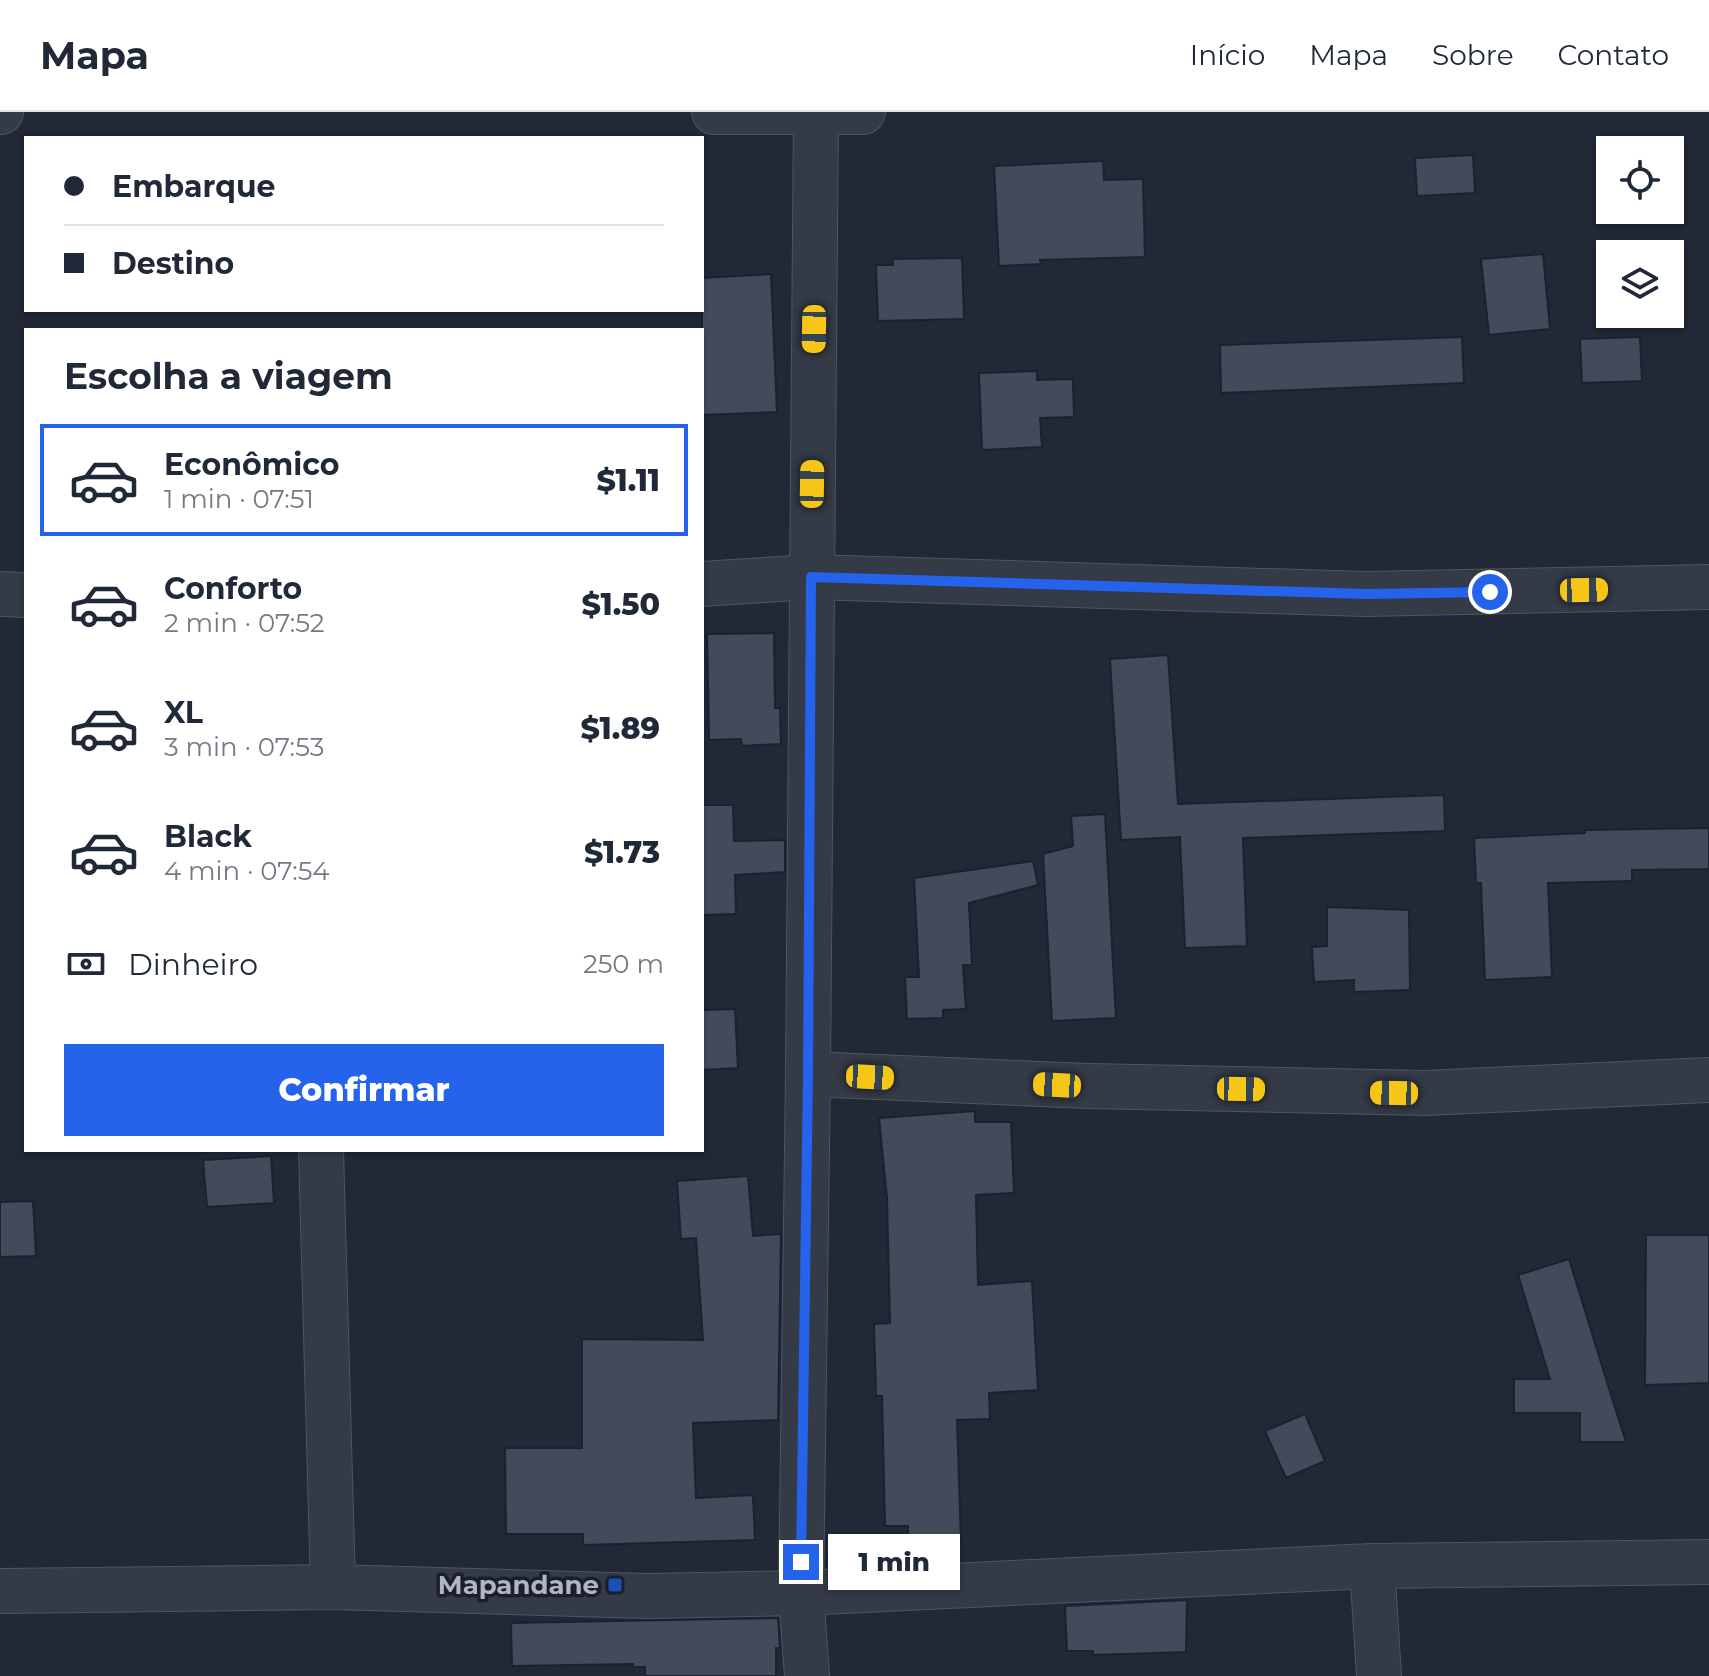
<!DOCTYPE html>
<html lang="pt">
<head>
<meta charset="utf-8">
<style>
  :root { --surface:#fff; --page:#f2f2f3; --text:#1f2937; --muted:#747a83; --line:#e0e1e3; --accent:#2563eb }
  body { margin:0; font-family:Montserrat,sans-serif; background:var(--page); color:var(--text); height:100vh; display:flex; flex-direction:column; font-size:30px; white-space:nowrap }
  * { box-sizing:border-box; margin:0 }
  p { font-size:26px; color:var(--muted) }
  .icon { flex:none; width:44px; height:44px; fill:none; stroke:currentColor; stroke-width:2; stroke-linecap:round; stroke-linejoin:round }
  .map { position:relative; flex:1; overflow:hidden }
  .panel { position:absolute; left:24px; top:216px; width:680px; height:824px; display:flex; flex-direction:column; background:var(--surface); border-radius:0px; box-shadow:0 2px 6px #0004 }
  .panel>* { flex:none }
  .hud { position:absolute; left:24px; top:24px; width:680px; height:176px; border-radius:0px; box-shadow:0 2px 6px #0004; display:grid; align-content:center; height:176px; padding:0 40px; background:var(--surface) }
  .fabs { position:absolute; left:1596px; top:24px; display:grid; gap:16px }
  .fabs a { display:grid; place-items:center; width:88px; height:88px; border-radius:0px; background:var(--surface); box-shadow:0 2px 6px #0004; font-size:40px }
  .end { position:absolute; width:36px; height:36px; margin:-18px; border:10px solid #2563eb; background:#fff; box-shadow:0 0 0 4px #fff }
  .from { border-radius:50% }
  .bubble { position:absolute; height:56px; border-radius:0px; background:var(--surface); box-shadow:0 2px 6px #0004; font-size:26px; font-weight:800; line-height:56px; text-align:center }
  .car { position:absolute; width:24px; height:48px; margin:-24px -12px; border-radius:10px; box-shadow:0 0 6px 2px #0007; background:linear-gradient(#f5c518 24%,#345 0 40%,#f5c518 0 76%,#345 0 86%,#f5c518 0) }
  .hud b { display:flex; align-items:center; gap:28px; height:76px; font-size:30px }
  .hud b+b { border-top:2px solid var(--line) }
  .hud i { width:20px; height:20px; background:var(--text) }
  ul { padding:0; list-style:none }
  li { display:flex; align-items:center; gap:24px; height:112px; margin:0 16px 12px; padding:0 24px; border:4px solid transparent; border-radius:0px }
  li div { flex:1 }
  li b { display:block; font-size:30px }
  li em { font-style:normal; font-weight:800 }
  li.on { border-color:var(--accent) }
  li>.icon { width:72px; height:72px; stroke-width:1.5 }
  h2 { padding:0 40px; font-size:36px; line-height:96px }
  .pay { display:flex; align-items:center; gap:20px; height:88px; padding:0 40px; font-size:30px }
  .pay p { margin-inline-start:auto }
  .button { display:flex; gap:16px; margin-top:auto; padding:16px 40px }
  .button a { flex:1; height:92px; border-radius:0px; background:var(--accent); color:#fff; font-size:32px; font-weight:800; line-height:92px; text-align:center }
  header { display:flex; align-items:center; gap:48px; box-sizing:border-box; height:112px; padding:0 40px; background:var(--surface); border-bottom:2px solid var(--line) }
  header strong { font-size:38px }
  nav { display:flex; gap:44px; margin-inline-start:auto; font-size:28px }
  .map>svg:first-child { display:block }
  .building { fill:#424b5b; stroke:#1c212d; stroke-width:2 }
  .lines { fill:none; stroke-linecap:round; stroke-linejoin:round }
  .minor-casing { stroke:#4f5561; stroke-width:46 }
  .minor { stroke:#343a46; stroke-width:44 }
  .route { stroke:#2563eb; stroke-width:10 }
  .transit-dot { fill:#1a4fb4; stroke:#1a1f2b; stroke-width:3 }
  .labels { text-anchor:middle; stroke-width:7; stroke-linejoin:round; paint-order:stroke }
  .poi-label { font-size:26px; font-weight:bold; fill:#afb5c3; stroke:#1a1f2b; text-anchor:end }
</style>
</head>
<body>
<header>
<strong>Mapa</strong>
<nav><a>Início</a><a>Mapa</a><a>Sobre</a><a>Contato</a></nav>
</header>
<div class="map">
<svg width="1709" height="1564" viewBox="0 0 1709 1564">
  <rect width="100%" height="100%" fill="#212836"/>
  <g class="building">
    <polygon points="1473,43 1475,81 1417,84 1415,46"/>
    <polygon points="1103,49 1104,68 1143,67 1145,145 1040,148 1041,152 999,154 994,54"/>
    <polygon points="1543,142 1550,217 1489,223 1481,147"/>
    <polygon points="962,146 964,207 878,209 876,153 893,153 893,147"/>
    <polygon points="771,162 777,300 702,303 702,166"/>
    <polygon points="1462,225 1464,271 1221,281 1220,233"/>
    <polygon points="1640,225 1642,269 1582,271 1580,227"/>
    <polygon points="1037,259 1037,268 1073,267 1074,305 1040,306 1042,335 982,338 979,261"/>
    <polygon points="774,521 775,596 780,596 781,632 742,634 741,627 709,628 707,522"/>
    <polygon points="1168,543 1178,692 1444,683 1445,719 1243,726 1247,834 1185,836 1180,725 1121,728 1110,547"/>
    <polygon points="702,693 733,693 734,729 785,728 785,760 735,763 736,802 702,803"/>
    <polygon points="1105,702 1116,906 1052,909 1043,742 1073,734 1071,704"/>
    <polygon points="1709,716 1709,757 1632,758 1632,769 1548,771 1552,865 1485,868 1481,771 1476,771 1474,726 1585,721 1585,718"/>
    <polygon points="1033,749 1038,773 969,791 972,853 963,853 966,897 943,898 943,906 907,907 905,865 919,865 914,766"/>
    <polygon points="1327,795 1409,798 1410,878 1354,880 1354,868 1314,870 1312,835 1327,834"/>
    <polygon points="735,897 738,956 702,958 702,898"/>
    <polygon points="975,999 975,1010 1011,1010 1014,1081 976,1083 978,1173 1032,1169 1038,1278 989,1281 990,1307 957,1308 961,1429 908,1430 908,1414 885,1414 882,1284 876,1284 874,1212 890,1211 887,1086 879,1006"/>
    <polygon points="271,1044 274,1091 207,1095 203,1048"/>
    <polygon points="748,1064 753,1124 781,1122 778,1308 693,1311 696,1386 753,1383 755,1428 583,1433 583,1422 506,1422 505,1336 582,1336 582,1227 703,1228 696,1126 681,1127 677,1069"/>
    <polygon points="33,1089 36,1144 0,1145 0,1090"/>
    <polygon points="1646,1123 1709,1123 1709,1271 1645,1273"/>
    <polygon points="1569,1147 1611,1283 1626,1330 1580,1330 1580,1301 1514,1301 1514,1267 1550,1267 1518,1163"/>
    <polygon points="1305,1302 1325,1349 1286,1366 1265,1319"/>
    <polygon points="1187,1488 1186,1540 1093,1543 1093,1539 1067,1539 1065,1494"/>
    <polygon points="778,1506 780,1536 776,1536 776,1564 645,1564 645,1555 633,1555 633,1552 512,1554 511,1511"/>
  </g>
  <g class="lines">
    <defs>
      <g id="minor">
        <polyline points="0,0 1,0"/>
        <polyline points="714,0 863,0"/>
        <polyline points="702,472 811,465 1365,482 1709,475"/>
        <polyline points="0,482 26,483"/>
        <polyline points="808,962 1088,974 1425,981 1709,968"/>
        <polyline points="321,1038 333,1475"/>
        <polyline points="1372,1454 1379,1564"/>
        <polyline points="0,1479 333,1475 647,1484 801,1481 1372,1454 1709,1450"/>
        <polyline points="807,1564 801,1481 808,962 816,0"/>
      </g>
    </defs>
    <use href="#minor" class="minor-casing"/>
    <use href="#minor" class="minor"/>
  </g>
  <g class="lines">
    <polyline class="route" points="801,1450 808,962 811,465 1365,482 1490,480"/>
  </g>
  <rect class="transit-dot" x="607" y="1465" width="16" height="16" rx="4"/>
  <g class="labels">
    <g class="poi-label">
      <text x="599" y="1482">Mapandane</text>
    </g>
  </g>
</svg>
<div class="fabs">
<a><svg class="icon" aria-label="locate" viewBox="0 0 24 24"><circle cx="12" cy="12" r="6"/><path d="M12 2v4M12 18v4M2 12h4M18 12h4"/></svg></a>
<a><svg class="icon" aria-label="layers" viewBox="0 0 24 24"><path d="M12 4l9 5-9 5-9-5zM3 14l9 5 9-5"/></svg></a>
</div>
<i class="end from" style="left:1490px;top:480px"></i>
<i class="end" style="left:801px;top:1450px"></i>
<div class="bubble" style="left:828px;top:1422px;width:132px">1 min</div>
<i class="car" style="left:814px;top:217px;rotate:181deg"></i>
<i class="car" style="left:812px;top:372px;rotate:1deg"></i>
<i class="car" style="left:1584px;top:478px;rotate:89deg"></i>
<i class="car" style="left:870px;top:965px;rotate:93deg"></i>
<i class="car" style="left:1057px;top:973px;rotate:273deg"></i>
<i class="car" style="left:1241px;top:977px;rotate:91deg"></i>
<i class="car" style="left:1394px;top:981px;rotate:271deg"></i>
<div class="hud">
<b><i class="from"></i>Embarque</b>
<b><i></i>Destino</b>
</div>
<section class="panel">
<h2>Escolha a viagem</h2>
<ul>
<li class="on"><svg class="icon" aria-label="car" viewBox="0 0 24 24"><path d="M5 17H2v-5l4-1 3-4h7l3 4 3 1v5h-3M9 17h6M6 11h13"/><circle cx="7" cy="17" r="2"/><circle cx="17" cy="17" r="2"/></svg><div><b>Econômico</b><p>1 min · 07:51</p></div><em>$1.11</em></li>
<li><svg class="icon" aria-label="car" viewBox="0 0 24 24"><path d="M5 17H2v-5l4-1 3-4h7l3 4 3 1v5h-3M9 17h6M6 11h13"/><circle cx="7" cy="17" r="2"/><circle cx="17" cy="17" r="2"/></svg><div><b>Conforto</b><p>2 min · 07:52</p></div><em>$1.50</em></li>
<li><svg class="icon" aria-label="car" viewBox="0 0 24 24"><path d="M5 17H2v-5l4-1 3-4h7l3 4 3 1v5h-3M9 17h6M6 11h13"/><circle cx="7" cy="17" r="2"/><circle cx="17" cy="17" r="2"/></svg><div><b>XL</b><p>3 min · 07:53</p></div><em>$1.89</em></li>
<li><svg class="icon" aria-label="car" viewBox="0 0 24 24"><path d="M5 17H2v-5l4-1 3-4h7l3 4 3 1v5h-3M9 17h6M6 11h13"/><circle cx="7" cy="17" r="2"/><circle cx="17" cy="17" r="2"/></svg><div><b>Black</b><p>4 min · 07:54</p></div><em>$1.73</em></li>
</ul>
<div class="pay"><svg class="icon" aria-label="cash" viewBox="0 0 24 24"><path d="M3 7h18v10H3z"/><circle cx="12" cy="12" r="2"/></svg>Dinheiro<p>250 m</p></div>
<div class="button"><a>Confirmar</a></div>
</section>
</div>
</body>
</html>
